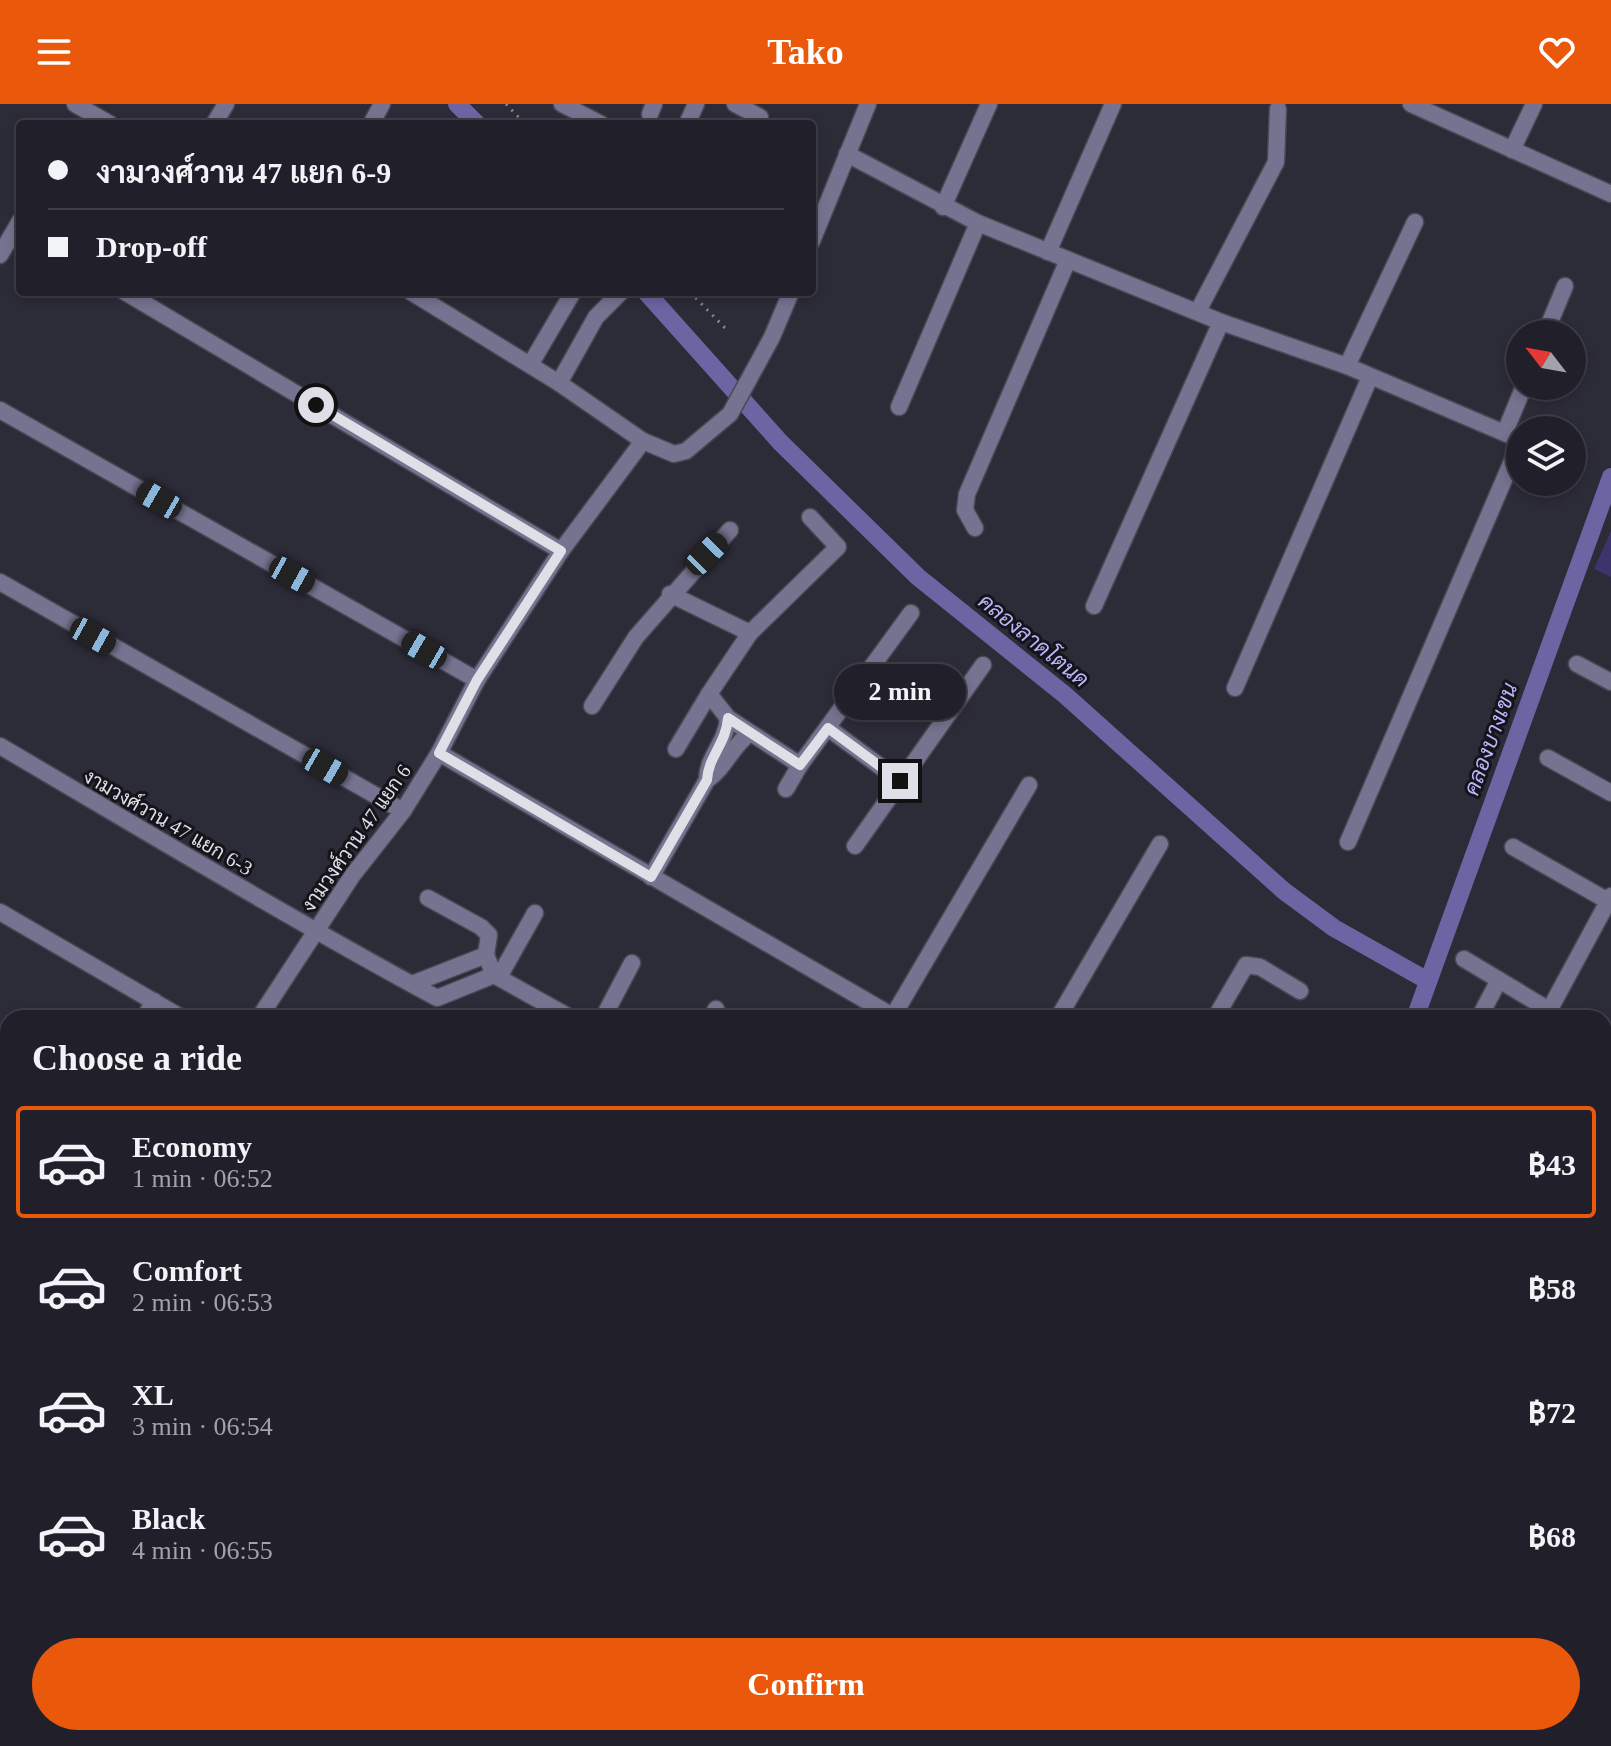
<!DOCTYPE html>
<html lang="en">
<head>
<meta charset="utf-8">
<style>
  :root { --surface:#21202a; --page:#292832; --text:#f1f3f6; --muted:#a2a3a8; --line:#3e3e47; --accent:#ea580c }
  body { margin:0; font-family:"Times New Roman",Sarabun,serif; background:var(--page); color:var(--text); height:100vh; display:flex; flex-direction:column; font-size:30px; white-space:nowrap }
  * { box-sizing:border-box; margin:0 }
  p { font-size:26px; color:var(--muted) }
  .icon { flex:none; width:44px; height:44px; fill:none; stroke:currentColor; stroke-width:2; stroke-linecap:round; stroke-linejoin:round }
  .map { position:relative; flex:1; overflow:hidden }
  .sheet { position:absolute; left:0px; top:906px; width:1612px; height:736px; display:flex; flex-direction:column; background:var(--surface); border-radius:24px 24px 0 0; box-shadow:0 4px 12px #0003,0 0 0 2px var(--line) }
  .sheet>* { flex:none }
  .hud { position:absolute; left:16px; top:16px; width:800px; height:176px; border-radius:8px; box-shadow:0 4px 12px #0003,0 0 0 2px var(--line); display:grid; align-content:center; height:176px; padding:0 32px; background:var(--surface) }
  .needle { width:52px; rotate:301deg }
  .tools { position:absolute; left:1506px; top:216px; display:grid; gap:16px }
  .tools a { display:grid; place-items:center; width:80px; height:80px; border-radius:50%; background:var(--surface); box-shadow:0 4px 12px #0003,0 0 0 2px var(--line); font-size:40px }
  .end { position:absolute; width:36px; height:36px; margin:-18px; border:10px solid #dfdfe8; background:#111; box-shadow:0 0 0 4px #111 }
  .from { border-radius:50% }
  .bubble { position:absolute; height:56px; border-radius:28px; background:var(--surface); box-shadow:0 4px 12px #0003,0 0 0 2px var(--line); font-size:26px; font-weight:700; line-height:56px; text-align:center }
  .car { position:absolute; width:24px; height:48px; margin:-24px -12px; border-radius:10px; box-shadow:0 0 6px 2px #0007; background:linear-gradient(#222 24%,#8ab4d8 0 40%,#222 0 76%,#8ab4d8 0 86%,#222 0) }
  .hud b { display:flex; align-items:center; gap:28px; height:76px; font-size:30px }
  .hud b+b { border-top:2px solid var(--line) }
  .hud i { width:20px; height:20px; background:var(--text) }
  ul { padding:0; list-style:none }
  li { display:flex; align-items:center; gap:24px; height:112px; margin:0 16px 12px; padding:0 16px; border:4px solid transparent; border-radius:8px }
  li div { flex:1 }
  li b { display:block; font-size:30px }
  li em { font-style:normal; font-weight:700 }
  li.current { border-color:var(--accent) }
  li>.icon { width:72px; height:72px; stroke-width:1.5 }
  h2 { padding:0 32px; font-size:36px; line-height:96px }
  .primary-button { display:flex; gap:16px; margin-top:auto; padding:16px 32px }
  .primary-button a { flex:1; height:92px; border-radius:48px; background:var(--accent); color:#fff; font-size:32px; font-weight:700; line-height:92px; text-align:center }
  header { display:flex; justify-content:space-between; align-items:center; height:104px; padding:0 32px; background:var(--accent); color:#fff; font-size:36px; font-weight:700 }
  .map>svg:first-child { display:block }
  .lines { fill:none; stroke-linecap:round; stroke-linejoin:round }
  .canal { stroke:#6c65a3; stroke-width:18 }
  .building { fill:#3d346d }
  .service-casing { stroke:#494854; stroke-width:12 }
  .minor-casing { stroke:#494854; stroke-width:19 }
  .tertiary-casing { stroke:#494854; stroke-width:19 }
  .path { stroke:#868691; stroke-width:3; stroke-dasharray:2 6; stroke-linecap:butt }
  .service { stroke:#75738f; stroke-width:9 }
  .minor { stroke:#75738f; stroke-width:16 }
  .tertiary { stroke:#75738f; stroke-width:16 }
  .route { stroke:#dfdfe8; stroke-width:10 }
  .labels { text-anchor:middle; stroke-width:6; stroke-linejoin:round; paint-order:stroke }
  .street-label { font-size:20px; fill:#dfdfe8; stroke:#15141a }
  .water-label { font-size:22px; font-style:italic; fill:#bab4fc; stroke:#15141a }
</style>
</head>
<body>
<header><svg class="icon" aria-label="menu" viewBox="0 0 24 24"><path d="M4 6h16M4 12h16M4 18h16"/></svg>Tako<svg class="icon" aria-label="heart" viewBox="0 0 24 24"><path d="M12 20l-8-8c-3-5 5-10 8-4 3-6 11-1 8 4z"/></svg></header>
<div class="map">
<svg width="1611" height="1642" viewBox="0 0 1611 1642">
  <rect width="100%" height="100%" fill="#2c2b38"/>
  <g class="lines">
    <g class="canal">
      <polyline points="457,0 477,20"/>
      <polyline points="646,188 780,338 918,473 1065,591 1284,787 1334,824 1428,877"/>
      <polyline points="1415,914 1611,373"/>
      <polyline points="1604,1013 1611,1017"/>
      <polyline points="1170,1642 1172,1634"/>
    </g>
  </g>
  <polygon class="building" points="1611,427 1611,473 1594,465"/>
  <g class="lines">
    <defs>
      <g id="service">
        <polyline points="1604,1292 1611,1296"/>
        <polyline points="1604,1628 1611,1632"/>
        <polyline points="1358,1642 1363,1634"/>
        <polyline points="1427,1642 1432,1634"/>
        <polyline points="1552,1642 1558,1634"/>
      </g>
      <g id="minor">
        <polyline points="75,0 110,20"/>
        <polyline points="562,0 601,20"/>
        <polyline points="735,0 760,13"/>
        <polyline points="1411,0 1611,90"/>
        <polyline points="650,10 654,0"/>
        <polyline points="214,20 226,0"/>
        <polyline points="371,20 382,0"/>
        <polyline points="687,20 696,0"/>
        <polyline points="1512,46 1534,0"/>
        <polyline points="847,50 978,119 1221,218 1347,262 1516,334 1516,348 1348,738"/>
        <polyline points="943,103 989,0"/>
        <polyline points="812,137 868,0"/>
        <polyline points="1048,148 1113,0"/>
        <polyline points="0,151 20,117"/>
        <polyline points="125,188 561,447"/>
        <polyline points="411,188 559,279 643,337 674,350 686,347 730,310 772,233 791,188"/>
        <polyline points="1198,207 1276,58 1278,5"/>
        <polyline points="1545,230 1565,182"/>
        <polyline points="530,261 573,188"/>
        <polyline points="1347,262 1415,118"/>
        <polyline points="559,279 596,213 621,188"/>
        <polyline points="899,303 978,119"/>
        <polyline points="0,306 477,576"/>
        <polyline points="1505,328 1524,282"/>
        <polyline points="810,413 838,443 750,529 709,590 728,614 800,661 911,509"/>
        <polyline points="975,424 965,406 967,390 1068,156"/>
        <polyline points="0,478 403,707"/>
        <polyline points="670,490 750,529"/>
        <polyline points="1094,502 1221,218"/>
        <polyline points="1577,560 1611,578"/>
        <polyline points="1235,584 1370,273"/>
        <polyline points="592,602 636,533 730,426"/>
        <polyline points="828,624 900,677"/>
        <path d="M0,642c145,85 289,172 437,252l57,-23 -8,-20 -74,29"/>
        <polyline points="676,645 709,590"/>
        <polyline points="439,649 896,914"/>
        <polyline points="1548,654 1611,689"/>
        <path d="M707,676c0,-24 19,-36 21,-62"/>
        <polyline points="786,685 800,661"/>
        <polyline points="855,742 983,561"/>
        <polyline points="1513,743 1608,797"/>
        <path d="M651,773l56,-97c18,-12 25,-34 43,-47"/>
        <polyline points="428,794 481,823 489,831 486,851"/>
        <polyline points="0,808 182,914"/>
        <polyline points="1464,855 1549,906"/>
        <polyline points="494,871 571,914"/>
        <polyline points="499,873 535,809"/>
        <polyline points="893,912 1029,681"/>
        <polyline points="144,914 154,897"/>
        <polyline points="259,914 352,772 403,707 439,649 477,576 561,447 643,337"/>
        <polyline points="603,914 632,859"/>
        <polyline points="711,914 716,905"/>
        <polyline points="1058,914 1160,740"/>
        <polyline points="1215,914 1246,861 1260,863 1300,887"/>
        <polyline points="1479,914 1499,876"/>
        <polyline points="1545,914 1611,792"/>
        <polyline points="0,1257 8,1242"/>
        <polyline points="0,1482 8,1467"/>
        <polyline points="575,1634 591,1642"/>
        <polyline points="976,1634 1001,1642"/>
        <polyline points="19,1642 23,1634"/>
        <polyline points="508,1642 512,1634"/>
        <polyline points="678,1642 681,1634"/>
        <polyline points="817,1642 821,1634"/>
      </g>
      <g id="tertiary">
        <polyline points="0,1062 8,1066"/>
        <polyline points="339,1642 343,1634"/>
      </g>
    </defs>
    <use href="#service" class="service-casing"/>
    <use href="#minor" class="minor-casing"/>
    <use href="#tertiary" class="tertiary-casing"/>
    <g class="path">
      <polyline points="506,0 525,20"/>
      <polyline points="690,188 726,225"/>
    </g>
    <use href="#service" class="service"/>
    <use href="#minor" class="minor"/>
    <use href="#tertiary" class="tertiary"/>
  </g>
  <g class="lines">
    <path class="route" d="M316,301l245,146 -84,129 -38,73 212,124 56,-97c1,-23 19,-36 21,-62l72,47 28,-37 72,53"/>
  </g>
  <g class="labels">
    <g class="street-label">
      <text transform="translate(168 718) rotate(30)" y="7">งามวงศ์วาน 47 แยก 6-3</text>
      <text transform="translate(356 734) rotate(-55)" y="7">งามวงศ์วาน 47 แยก 6</text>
    </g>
    <g class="water-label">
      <text transform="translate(1034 536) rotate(39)" y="8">คลองลาดโตนด</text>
      <text transform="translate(1490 635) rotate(-70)" y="8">คลองบางเขน</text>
    </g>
  </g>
</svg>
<div class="tools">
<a><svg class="needle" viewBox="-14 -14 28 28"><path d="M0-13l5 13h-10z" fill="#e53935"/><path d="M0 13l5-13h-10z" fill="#a2a3a8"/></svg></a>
<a><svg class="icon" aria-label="layers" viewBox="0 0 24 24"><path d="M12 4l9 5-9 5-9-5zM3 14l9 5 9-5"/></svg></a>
</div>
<i class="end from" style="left:316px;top:301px"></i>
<i class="end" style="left:900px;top:677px"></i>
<div class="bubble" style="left:834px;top:560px;width:132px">2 min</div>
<i class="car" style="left:159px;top:396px;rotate:300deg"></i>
<i class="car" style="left:707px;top:450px;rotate:44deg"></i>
<i class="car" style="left:292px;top:471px;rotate:119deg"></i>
<i class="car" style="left:93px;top:532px;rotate:119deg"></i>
<i class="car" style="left:424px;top:546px;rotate:300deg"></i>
<i class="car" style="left:325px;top:663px;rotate:120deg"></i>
<div class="hud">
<b><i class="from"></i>งามวงศ์วาน 47 แยก 6-9</b>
<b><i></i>Drop-off</b>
</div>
<section class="sheet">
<h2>Choose a ride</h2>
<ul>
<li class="current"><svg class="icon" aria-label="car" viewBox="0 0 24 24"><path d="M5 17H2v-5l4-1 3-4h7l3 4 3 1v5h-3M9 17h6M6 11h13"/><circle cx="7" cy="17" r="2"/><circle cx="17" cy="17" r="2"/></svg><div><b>Economy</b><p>1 min · 06:52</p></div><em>฿43</em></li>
<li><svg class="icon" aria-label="car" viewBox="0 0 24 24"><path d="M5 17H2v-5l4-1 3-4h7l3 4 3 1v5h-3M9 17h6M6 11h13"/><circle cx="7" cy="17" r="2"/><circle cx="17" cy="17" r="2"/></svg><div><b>Comfort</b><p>2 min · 06:53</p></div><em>฿58</em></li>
<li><svg class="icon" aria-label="car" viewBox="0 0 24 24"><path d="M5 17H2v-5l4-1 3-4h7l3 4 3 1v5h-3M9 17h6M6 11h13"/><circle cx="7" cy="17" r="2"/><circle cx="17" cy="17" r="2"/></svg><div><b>XL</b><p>3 min · 06:54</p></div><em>฿72</em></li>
<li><svg class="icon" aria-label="car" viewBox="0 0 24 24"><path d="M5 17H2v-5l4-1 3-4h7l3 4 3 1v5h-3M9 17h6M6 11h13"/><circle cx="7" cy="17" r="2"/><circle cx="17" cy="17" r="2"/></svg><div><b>Black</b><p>4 min · 06:55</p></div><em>฿68</em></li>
</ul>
<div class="primary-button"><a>Confirm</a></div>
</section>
</div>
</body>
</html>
